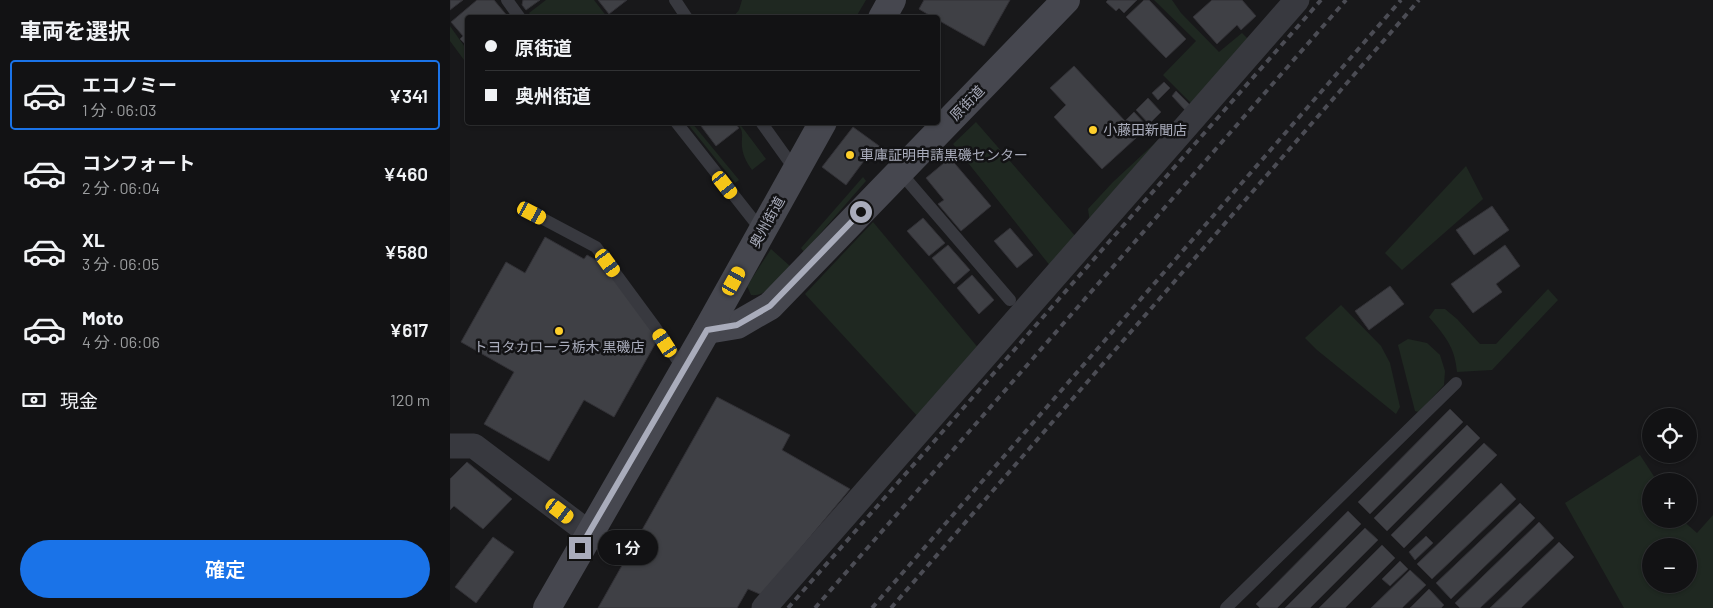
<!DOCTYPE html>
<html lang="ja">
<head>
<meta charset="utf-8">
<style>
  :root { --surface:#121214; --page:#1f2022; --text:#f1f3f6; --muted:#9c9ea0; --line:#313234; --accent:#1a73e8 }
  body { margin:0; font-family:Barlow,"Noto Sans JP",sans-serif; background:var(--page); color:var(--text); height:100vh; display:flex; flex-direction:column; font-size:19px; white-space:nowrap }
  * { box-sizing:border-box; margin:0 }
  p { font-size:16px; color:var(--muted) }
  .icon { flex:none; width:28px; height:28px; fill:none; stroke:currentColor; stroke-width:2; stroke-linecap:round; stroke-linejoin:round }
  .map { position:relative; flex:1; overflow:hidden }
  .details { display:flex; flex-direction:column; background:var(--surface); width:450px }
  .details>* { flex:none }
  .top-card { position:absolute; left:15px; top:15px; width:475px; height:110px; border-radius:5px; box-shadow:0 1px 4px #0004,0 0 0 1px var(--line); display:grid; align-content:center; height:110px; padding:0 20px; background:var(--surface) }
  .controls { position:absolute; left:1192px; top:408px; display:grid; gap:10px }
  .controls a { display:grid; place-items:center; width:55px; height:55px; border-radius:50%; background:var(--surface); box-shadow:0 1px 4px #0004,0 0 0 1px var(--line); font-size:25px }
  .end { position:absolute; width:22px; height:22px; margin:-11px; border:6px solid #a9acbb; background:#111; box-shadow:0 0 0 2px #111 }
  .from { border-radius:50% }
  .bubble { position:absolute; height:35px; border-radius:18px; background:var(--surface); box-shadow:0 1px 4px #0004,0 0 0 1px var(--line); font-size:16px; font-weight:600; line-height:35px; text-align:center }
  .car { position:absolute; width:15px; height:30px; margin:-15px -8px; border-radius:6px; box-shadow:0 0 4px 1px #0007; background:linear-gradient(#f5c518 24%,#345 0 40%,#f5c518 0 76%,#345 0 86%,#f5c518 0) }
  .top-card b { display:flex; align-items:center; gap:18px; height:48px; font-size:19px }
  .top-card b+b { border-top:1px solid var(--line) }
  .top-card i { width:12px; height:12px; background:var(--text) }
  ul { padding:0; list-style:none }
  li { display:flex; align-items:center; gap:15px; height:70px; margin:0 10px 8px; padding:0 10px; border:2px solid transparent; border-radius:5px }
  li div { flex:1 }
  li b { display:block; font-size:19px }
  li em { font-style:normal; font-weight:600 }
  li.selected { border-color:var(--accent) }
  li>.icon { width:45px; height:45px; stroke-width:1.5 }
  h2 { padding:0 20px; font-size:22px; line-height:60px }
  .pay { display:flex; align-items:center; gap:12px; height:55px; padding:0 20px; font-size:19px }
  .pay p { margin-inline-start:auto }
  .cta { display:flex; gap:10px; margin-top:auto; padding:10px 20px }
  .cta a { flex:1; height:58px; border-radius:30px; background:var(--accent); color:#fff; font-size:20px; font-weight:600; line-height:58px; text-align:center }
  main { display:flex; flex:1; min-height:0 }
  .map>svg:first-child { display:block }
  .green { fill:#1f2821; fill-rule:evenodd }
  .building { fill:#3f4045; stroke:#323136 }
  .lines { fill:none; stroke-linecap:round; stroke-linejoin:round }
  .lane { stroke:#38393f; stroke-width:12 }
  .street { stroke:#38393f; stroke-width:25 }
  .secondary { stroke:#46474f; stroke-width:28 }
  .rail { stroke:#4b4c54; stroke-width:4; stroke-dasharray:6 5; stroke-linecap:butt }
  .route { stroke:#a9acbb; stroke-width:6 }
  .poi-dot { fill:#fecf2b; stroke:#131315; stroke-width:2 }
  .labels { text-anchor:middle; stroke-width:5; stroke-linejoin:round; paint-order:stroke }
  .street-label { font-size:14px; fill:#a9acbb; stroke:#131315 }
  .poi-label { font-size:14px; fill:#a9acbb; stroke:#131315; text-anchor:start }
</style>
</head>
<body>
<main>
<section class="details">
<h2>車両を選択</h2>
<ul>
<li class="selected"><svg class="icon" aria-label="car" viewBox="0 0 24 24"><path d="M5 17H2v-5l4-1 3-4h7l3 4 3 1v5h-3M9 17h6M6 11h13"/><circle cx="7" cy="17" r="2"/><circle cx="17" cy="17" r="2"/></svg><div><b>エコノミー</b><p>1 分 · 06:03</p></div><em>¥341</em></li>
<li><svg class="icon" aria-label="car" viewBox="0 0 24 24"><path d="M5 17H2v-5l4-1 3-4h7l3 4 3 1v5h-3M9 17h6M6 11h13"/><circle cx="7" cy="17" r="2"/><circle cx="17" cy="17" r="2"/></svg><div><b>コンフォート</b><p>2 分 · 06:04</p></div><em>¥460</em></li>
<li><svg class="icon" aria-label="car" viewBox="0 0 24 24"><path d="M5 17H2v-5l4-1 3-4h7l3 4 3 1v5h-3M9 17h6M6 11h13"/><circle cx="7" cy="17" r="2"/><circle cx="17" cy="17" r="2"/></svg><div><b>XL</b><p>3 分 · 06:05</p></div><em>¥580</em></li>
<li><svg class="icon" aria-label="car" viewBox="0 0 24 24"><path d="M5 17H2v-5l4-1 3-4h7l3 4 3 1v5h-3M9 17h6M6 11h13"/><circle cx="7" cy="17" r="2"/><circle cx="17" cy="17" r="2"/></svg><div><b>Moto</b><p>4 分 · 06:06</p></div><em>¥617</em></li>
</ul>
<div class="pay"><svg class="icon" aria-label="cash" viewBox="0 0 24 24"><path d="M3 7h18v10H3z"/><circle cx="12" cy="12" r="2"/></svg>現金<p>120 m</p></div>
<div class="cta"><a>確定</a></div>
</section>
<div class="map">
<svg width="1263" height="608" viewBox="0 0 1263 608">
  <rect width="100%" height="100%" fill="#18181a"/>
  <g class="green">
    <polygon points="96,0 144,0 157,17 82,17 79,13"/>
    <polygon points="292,0 416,0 406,17 283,17 289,10"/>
    <polygon points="704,0 722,0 731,13 769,52 792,33 802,43 746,108 713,75 746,41"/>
    <polygon points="0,26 17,50 17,64 0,41"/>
    <polygon points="735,115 605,272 503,144 526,122 627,238 640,223 638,209 663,182"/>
    <polygon points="237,123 242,123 289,180 285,183"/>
    <path d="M287,123h2l27,36 -14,11c-5,-7 -9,-14 -10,-23 -1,-12 3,-14 -5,-24z"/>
    <polygon points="1016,166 1033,199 952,270 935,253"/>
    <polygon points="413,177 416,181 354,252 351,248"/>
    <polygon points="423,222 530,350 470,419 355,294"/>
    <path d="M321,249l20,18c-11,11 -24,30 -40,28l-4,-9z"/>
    <path d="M1098,289l10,11 -66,70 -35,2c-2,-25 -12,-36 -28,-55l6,-8h10l12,10 23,25h16z"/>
    <polygon points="891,305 931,346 940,363 950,407 946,414 867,350 855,338"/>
    <polygon points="958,339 977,343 990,355 995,371 994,385 969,412 965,411 948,345"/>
    <path d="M1190,455l17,26h-6v38h30l16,14 16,-18v93h-89l-59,-105zM1201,546h38v38h-38z"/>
  </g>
  <g class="building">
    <polygon points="0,0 13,0 0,10"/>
    <polygon points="27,0 44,0 59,18 18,18 18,47 10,39 13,36 1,22"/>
    <polygon points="73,0 90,0 76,10 72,5"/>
    <polygon points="148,0 177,0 159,14"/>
    <polygon points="474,0 560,0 534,46 488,20 488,18 484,18 469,9"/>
    <polygon points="658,0 687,0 674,13 669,8 666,11 656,2"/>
    <polygon points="694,0 699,0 736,39 716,58 676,17"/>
    <polygon points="762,0 792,0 806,16 791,30 787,25 767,44 743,17"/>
    <polygon points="624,66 675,121 684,112 698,127 652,169 604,117 616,105 600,88"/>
    <polygon points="714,82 720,88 708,100 702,93"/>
    <polygon points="726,91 740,105 735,110 722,96"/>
    <polygon points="698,98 711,112 699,124 686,110"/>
    <polygon points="248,122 284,122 289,128 266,146"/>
    <polygon points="403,127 432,148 424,159 419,154 396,185 372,167"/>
    <polygon points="500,158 541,206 511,231 488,204 494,200 476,178"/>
    <polygon points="1042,206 1059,230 1024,255 1006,230"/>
    <polygon points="473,218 495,243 479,256 457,231"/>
    <polygon points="560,228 583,255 567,268 544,241"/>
    <polygon points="95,237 134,259 137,255 153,264 209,337 164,417 134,400 99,461 34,424 64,372 11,342 56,262 75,273"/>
    <polygon points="498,245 520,270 504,284 482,258"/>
    <polygon points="1055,245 1070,266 1046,284 1052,292 1023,313 1001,284"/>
    <polygon points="522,275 544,300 529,314 507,288"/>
    <polygon points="940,286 954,304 919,330 905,311"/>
    <polygon points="267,397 340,435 332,450 400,489 312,595 298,589 287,608 148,608"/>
    <polygon points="1000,409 1013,422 920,514 908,502"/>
    <polygon points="1017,425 1030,438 937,531 924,518"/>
    <polygon points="1034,443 1047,455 954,548 941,535"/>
    <polygon points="17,462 62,499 33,529 4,506 0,510 0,479"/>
    <polygon points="1051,483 1066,499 982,579 967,564"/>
    <polygon points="1070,503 1085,518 1001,599 986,583"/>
    <polygon points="898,511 911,524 827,608 810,608 806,604"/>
    <polygon points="1089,522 1104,538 1030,608 1010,608 1005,603"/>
    <polygon points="915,528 928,540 860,608 835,608"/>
    <polygon points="976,536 983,543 965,560 959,552"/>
    <polygon points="43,537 64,552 26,603 5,587"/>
    <polygon points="1109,542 1124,557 1071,608 1040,608"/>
    <polygon points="932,545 945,558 895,608 869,608"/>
    <polygon points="950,561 958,569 940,586 932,579"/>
    <polygon points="960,570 976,585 952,608 921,608"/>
    <polygon points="979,589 994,605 991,608 960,608"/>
  </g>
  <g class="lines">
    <g class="lane">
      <polyline points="57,0 70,18"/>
      <polyline points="225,0 237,18"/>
      <polyline points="226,122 312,231"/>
      <polyline points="311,122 346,171"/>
      <polyline points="450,172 560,300"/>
      <polyline points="82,213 146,247 205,327 234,370"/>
      <polyline points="776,608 1006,383"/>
    </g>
    <g class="street">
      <polyline points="0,446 24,446 139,533"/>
      <polyline points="314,608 847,0"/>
    </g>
    <g class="secondary">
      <polyline points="432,18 442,0"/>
      <polyline points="257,330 287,325 320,306 616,0"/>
      <polyline points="97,608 257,330 373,122"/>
    </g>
    <g class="rail">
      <polyline points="338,608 871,0"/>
      <polyline points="365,608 896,0"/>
      <polyline points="422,608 951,0"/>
      <polyline points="441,608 969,0"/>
    </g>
  </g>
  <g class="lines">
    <polyline class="route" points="130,548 257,330 287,325 320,306 411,212"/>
  </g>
  <g class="poi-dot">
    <circle cx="643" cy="130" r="5"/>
    <circle cx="400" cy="155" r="5"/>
    <circle cx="109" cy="331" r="5"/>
  </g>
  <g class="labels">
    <g class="street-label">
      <text transform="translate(517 103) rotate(-46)" y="5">原街道</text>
      <text transform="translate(317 222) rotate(-61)" y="5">奥州街道</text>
    </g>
    <g class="poi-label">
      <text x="653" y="135">小藤田新聞店</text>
      <text x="410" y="160">車庫証明申請黒磯センター</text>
      <text x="109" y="352" text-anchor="middle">トヨタカローラ栃木 黒磯店</text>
    </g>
  </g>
</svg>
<div class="controls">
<a><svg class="icon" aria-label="locate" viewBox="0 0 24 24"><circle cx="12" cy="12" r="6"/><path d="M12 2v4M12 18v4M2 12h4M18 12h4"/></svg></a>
<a>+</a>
<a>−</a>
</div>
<i class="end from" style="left:411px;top:212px"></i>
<i class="end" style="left:130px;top:548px"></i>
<div class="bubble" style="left:148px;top:530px;width:60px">1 分</div>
<i class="car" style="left:275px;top:185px;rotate:142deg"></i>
<i class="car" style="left:82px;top:213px;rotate:118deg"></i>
<i class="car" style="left:158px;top:263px;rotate:144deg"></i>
<i class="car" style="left:284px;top:281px;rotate:29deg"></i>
<i class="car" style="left:215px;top:343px;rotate:327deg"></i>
<i class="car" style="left:110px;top:511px;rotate:127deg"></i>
<div class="top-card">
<b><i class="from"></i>原街道</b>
<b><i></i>奥州街道</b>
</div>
</div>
</main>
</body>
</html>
